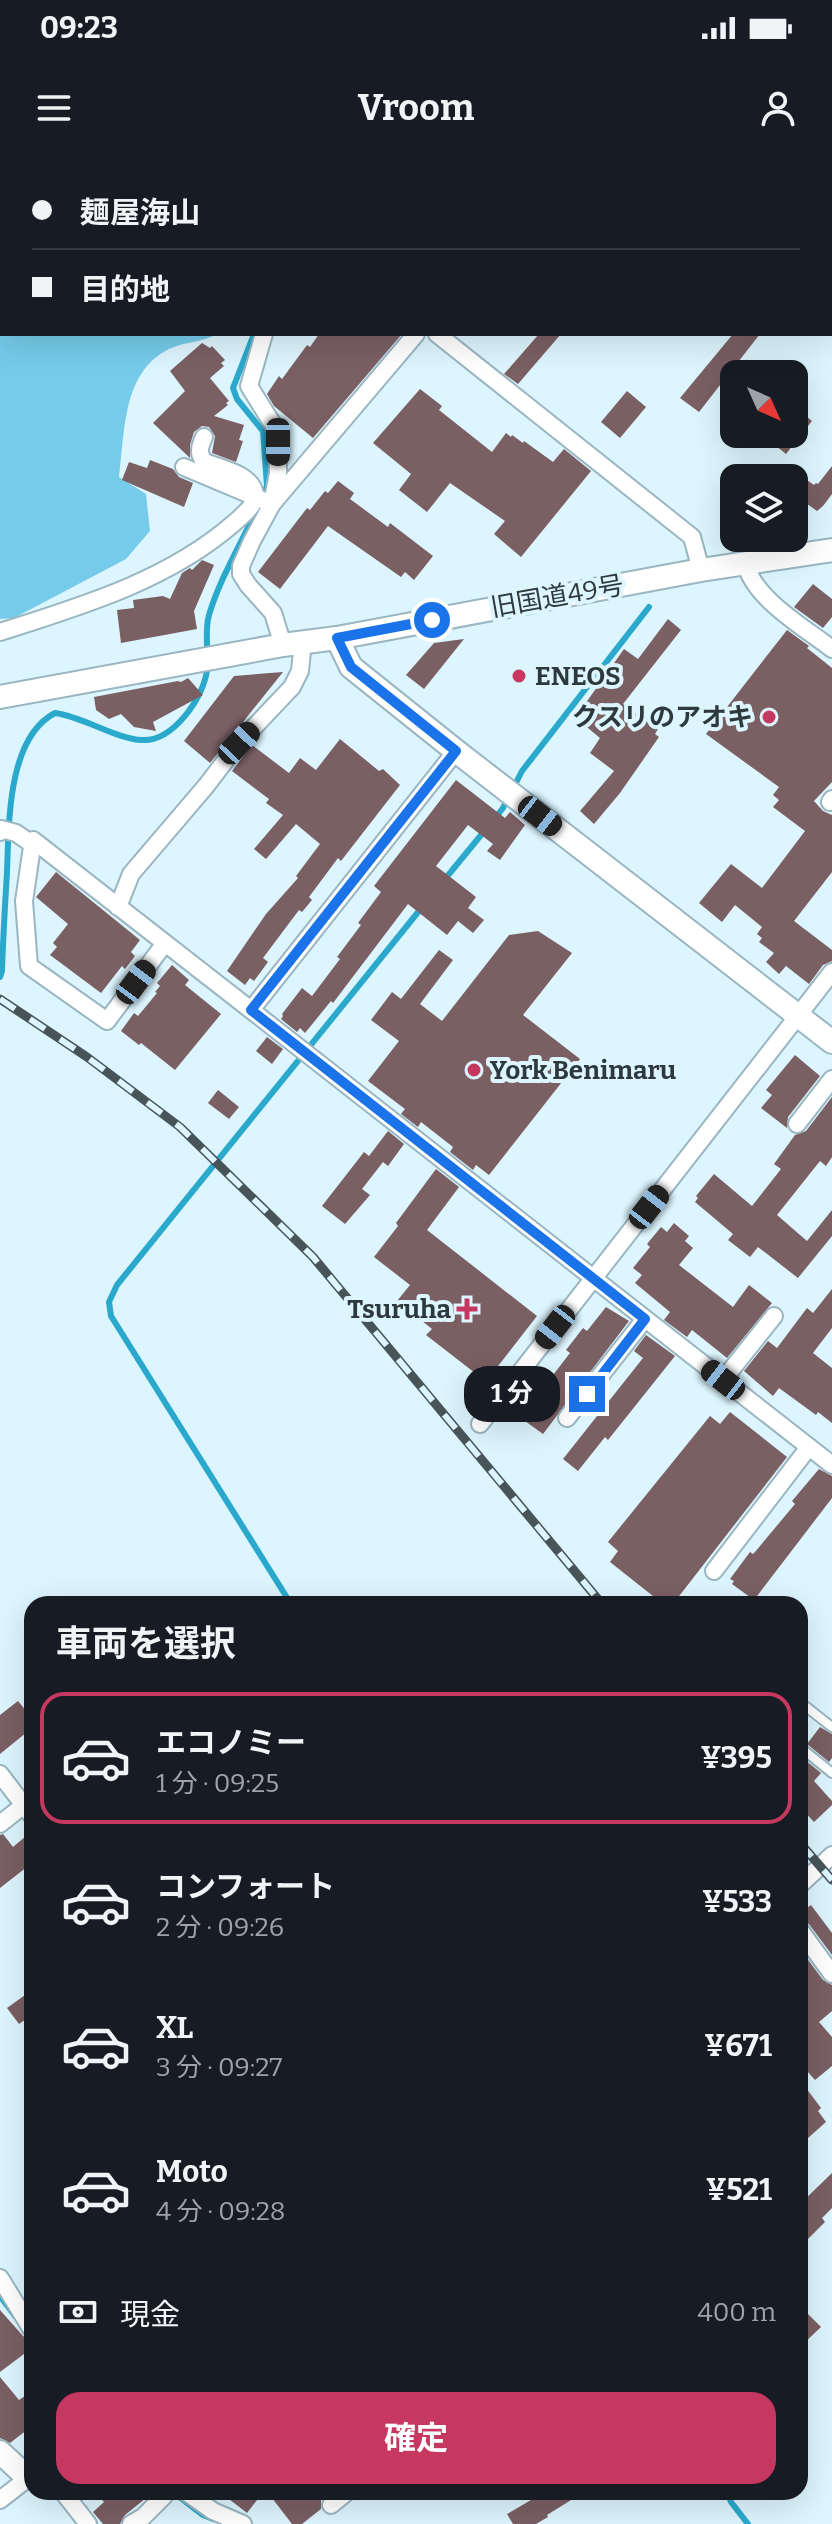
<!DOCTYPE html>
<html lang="ja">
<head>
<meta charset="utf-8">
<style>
  :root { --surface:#171b24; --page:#20242c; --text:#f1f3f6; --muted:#9ea1a6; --line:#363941; --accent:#c73860 }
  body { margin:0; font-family:Bitter,"Noto Sans JP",serif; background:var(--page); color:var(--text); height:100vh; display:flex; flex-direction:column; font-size:30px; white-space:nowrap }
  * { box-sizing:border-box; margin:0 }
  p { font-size:26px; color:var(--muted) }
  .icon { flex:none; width:44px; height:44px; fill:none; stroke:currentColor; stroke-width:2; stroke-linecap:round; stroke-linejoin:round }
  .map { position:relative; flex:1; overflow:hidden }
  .side { position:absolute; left:24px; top:1436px; width:784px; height:904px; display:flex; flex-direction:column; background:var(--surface); border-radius:24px; box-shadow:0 8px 32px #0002 }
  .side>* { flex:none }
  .banner { position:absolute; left:0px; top:0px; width:832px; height:176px; box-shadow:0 8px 32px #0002; display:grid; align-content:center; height:176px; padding:0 32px; background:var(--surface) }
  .needle { width:52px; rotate:135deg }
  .controls { position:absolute; left:720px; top:200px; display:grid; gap:16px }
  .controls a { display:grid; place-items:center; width:88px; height:88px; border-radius:16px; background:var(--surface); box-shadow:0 8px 32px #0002; font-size:40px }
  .end { position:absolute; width:36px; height:36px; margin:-18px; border:10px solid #1a73e8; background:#fff; box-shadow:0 0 0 4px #fff }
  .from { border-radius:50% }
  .bubble { position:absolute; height:56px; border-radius:24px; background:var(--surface); box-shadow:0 8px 32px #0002; font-size:26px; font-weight:700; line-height:56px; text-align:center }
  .car { position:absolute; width:24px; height:48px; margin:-24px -12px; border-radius:10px; box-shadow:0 0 6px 2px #0007; background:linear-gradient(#222 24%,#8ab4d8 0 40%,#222 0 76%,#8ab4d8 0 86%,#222 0) }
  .banner b { display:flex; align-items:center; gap:28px; height:76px; font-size:30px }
  .banner b+b { border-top:2px solid var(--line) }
  .banner i { width:20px; height:20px; background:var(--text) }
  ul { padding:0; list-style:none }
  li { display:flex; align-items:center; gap:24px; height:132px; margin:0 16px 12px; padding:0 16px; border:4px solid transparent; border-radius:24px }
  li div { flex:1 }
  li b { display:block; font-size:30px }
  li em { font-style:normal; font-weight:700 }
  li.active { border-color:var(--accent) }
  li>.icon { width:72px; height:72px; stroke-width:1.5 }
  h2 { padding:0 32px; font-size:36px; line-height:96px }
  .pay { display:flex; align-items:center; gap:20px; height:88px; padding:0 32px; font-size:30px }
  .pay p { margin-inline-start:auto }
  .action { display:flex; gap:16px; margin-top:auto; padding:16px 32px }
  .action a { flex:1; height:92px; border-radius:24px; background:var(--accent); color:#fff; font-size:32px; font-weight:700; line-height:92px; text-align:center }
  .status { display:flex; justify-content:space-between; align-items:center; height:56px; padding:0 40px; background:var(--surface); direction:ltr }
  .status svg { height:22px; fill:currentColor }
  header { display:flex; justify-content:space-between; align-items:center; height:104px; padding:0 32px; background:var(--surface); font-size:36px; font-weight:700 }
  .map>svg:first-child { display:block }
  .green { fill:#75cbe9 }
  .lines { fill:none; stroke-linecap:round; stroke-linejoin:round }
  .stream { stroke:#2aa9cd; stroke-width:6 }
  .building { fill:#7a5f63 }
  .service-casing { stroke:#99b6c1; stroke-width:12 }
  .minor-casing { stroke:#99b6c1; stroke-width:20 }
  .tertiary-casing { stroke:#99b6c1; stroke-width:26 }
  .service { stroke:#fff; stroke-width:8 }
  .minor { stroke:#fff; stroke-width:16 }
  .tertiary { stroke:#fff; stroke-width:22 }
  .rail-casing { stroke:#475559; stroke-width:9 }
  .rail { stroke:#ddf5fe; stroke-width:6; stroke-dasharray:18; stroke-linecap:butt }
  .route { stroke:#1a73e8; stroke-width:10 }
  .poi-dot { fill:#c73860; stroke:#ddf5fe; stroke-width:3 }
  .labels { text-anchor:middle; stroke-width:8; stroke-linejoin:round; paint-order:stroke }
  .street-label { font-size:26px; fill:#2d393d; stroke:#ddf5fe }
  .poi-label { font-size:26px; font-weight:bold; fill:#2d393d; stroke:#ddf5fe; text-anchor:start }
</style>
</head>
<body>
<div class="status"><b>09:23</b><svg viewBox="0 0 49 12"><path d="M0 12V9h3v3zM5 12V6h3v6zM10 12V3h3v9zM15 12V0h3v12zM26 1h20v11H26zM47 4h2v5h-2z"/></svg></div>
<header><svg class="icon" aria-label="menu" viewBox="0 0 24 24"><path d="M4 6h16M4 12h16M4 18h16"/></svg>Vroom<svg class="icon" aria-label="person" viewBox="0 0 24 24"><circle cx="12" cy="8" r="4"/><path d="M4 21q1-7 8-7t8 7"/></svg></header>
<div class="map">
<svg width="832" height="2364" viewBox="0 0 832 2364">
  <rect width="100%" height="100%" fill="#ddf5fe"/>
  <path class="green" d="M0,0h294v2h-292v172h215c-14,8 -33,8 -48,15 -47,23 -44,83 -50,128l27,17 4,37 -24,28 -112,59 -14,1z"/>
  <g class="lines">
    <g class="stream">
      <polyline points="309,2 310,0"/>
      <polyline points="254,174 233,228 237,239 263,271 267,326 261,339"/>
      <polyline points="496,657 503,648 522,611 649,447"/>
      <polyline points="445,719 486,669"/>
      <path d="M0,817l2,-6c1,-33 3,-66 5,-99 2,-48 0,-134 48,-159 29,4 61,26 87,27 31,2 62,-43 65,-70 2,-18 -3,-38 2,-55 11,-37 32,-71 48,-106"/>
      <polyline points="291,1444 111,1156 109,1142 117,1125 423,746"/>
      <polyline points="0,2136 15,2156"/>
      <polyline points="173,2332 203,2355 213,2359"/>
      <polyline points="727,2332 731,2342 748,2364"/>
    </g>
  </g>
  <g class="building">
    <polygon points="319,174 402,174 313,278 274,246 267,234 279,216 282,219 307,185 310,187"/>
    <polygon points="539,174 561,174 518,224 504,214"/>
    <polygon points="733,174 760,174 699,252 680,238"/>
    <polygon points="202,183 210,188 212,186 225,200 221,203 224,206 210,218 229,241 226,243 228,245 214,256 244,265 239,280 243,281 236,302 212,293 215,276 209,267 202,266 194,272 190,285 190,298 153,263 185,231 170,211"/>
    <polygon points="420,229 442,246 439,250 492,292 506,273 511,277 512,275 523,283 524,281 553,302 564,289 591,311 521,397 494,374 505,361 450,323 427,352 399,330 411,314 373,283"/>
    <polygon points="627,231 646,247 620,278 601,262"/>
    <polygon points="794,246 812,261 786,294 761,274 794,274"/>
    <polygon points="150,300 173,309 179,317 193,323 184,347 122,320 129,302 147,308"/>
    <polygon points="832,306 832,334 823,346 817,351 803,341 794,350 794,324 800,315 814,325 816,323 818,324"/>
    <polygon points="338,321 354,333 350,339 388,367 390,363 433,396 414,420 405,412 401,417 328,366 280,429 258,412 307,348 310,350 325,331 328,333"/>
    <polygon points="202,400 214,405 194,451 197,469 121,483 117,450 134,448 133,440 163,436 170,439 182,413 190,408 192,410"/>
    <polygon points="813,424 832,439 832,457 823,468 794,447"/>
    <polygon points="668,459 681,470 623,544 658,569 655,574 659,577 620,633 594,664 580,651 614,611 590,593 600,578 582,563 592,550 585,544 624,489 638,499"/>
    <polygon points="787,470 809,486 807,488 832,508 832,622 814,641 823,651 832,655 832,712 794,761 832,790 832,801 823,805 809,824 786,806 779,814 766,802 774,793 759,782 762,778 757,774 762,767 735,745 722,762 699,743 731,704 762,728 805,671 773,647 779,640 773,635 779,627 706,574"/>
    <polygon points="464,479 424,529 406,515 434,483"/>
    <polygon points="283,512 210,603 184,581 234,516"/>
    <polygon points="188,518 203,535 153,562 156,571 134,567 121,554 109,559 96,550 94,537 178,521 181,522"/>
    <polygon points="340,579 379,611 383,609 400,625 341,701 338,698 309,737 312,740 302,752 299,750 263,798 268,802 254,821 250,818 245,825 227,811 266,754 298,718 296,716 320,684 296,664 266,699 254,689 283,655 266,643 269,639 232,611 252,585 289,613 300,598 316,610"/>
    <polygon points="456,620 505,658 510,652 525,665 500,700 487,691 493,684 468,665 436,706 476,737 468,748 484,760 473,773 458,761 447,775 408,744 333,843 331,841 305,873 300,868 297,872 281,859 283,856 282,854 302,828 312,836 340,799 337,797 361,765 358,763 381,732 374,726"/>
    <polygon points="56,712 140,780 131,792 135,796 125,809 122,806 101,833 50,795 57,787 53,783 68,764 36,737"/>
    <polygon points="538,771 572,793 523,855 580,899 489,1015 476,1005 473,1010 450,992 453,987 421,962 418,967 401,954 405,949 368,921 399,881 371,860 392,832 401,839 439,790 453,800 420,844 442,861 509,775"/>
    <polygon points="172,805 189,820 185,825 221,854 175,910 141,883 139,885 121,871 134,853 138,856 157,833 155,832 160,826 157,823"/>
    <polygon points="267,877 283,889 272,904 256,891"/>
    <polygon points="795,895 820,916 788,957 787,968 761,948 772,935 766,930"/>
    <polygon points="218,930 239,947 229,959 208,943"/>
    <polygon points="832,937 832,997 826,1006 820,1001 777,1055 807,1081 832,1050 832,1076 798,1118 758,1087 750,1097 728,1080 733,1074 695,1042 698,1038 696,1036 714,1014 752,1046 781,1009 774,1004 795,975 806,971"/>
    <polygon points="388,971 404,984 388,1006 383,1002 362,1029 370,1035 345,1064 322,1046 364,992 369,996"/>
    <polygon points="436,1009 459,1027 427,1070 537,1156 491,1215 480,1207 475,1213 426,1175 432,1169 397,1141 410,1125 374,1097 398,1066 396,1063"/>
    <polygon points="674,1063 689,1076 685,1081 693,1088 679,1105 733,1147 749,1125 772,1143 727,1198 692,1170 687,1177 664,1160 670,1152 635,1123 642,1115 633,1108 650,1087 647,1084 661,1067 667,1072"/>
    <polygon points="832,1129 832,1168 813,1193 832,1208 832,1263 818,1252 816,1255 779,1228 773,1236 744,1211 768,1181 777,1188 807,1148 813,1153"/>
    <polygon points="606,1147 629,1161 543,1274 518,1256 533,1235 536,1237 570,1193 566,1190 583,1168 587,1171"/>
    <polygon points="646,1175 675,1196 608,1280 605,1277 578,1311 563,1299 643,1198 634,1191"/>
    <polygon points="730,1252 787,1297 673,1444 663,1444 610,1402 618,1391 608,1382 710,1256 720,1264"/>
    <polygon points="819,1309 832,1316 832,1338 754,1440 732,1424 734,1421 730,1419 750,1392 753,1394 755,1392 795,1344 792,1341"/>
    <polygon points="18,1541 32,1558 32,1568 0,1594 0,1555"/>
    <polygon points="820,1567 832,1574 832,1598 829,1602 807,1584"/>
    <polygon points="800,1596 821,1613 814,1621 832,1641 832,1645 814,1662 800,1647"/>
    <polygon points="32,1671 32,1703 0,1728 0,1675 3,1674 13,1687"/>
    <polygon points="811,1745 832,1773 832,1795 809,1764 800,1759 800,1753"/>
    <polygon points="800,1789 823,1820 832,1825 832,1851 819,1862 832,1877 832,1906 815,1920 800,1903"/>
    <polygon points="32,1830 32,1855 19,1864 7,1848"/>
    <polygon points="800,1920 821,1948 818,1951 826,1962 808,1978 800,1969"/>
    <polygon points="832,2013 832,2048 822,2058 825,2062 800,2087 800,2044"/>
    <polygon points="800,2146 821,2167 800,2187"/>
    <polygon points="0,2150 23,2176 32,2181 32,2188 0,2212"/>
    <polygon points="0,2217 19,2240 32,2231 32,2266 10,2283 0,2278"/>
    <polygon points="95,2332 141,2332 146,2338 125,2355 120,2364 103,2364 93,2352 104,2342"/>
    <polygon points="220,2332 246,2332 257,2340 247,2353"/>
    <polygon points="280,2332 330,2332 321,2340 321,2349 302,2364 292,2364 272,2338"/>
    <polygon points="540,2332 584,2332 547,2355 548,2357 536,2364 513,2364 507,2354 536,2337"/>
  </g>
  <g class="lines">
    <defs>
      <g id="service">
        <polyline points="800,1542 832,1567"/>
        <polyline points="800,1587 832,1613"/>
      </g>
      <g id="minor">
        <polyline points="754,0 757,2"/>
        <polyline points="318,2 319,0"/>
        <polyline points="550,2 552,0"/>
        <polyline points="697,2 699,0"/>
        <polyline points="830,15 832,12"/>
        <polyline points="830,59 832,61"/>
        <polyline points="437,174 692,377 701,410"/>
        <polyline points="184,307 272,344 278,313 277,271 249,226 264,174"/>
        <path d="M746,404c7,34 59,64 86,85"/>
        <path d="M0,472c82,-26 169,-52 234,-109 10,-9 26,-20 19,-35 -7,-15 -34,-20 -48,-26 -8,-8 -5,-16 -1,-25"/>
        <polyline points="283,485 273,453 248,425 241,414 241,406 252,381 272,344 416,174"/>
        <polyline points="830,642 832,639"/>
        <polyline points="0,672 1,669 16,673 32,684"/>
        <polyline points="118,747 131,714 206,626 239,583 292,527 300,511 303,481"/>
        <polyline points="165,783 107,861 29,806 24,741 33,680 251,850 832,1305"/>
        <polyline points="251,850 456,591"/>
        <polyline points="797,964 832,919"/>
        <polyline points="723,1220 774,1156"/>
        <polyline points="567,1258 645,1159"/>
        <polyline points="480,1264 832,812"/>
        <polyline points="714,1411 809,1287"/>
        <polyline points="0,1614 32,1656"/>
        <polyline points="0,1664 24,1645"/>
        <polyline points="800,1725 832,1695"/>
        <polyline points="800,1770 832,1814"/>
        <polyline points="0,2118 32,2170"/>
        <polyline points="63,2332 88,2364"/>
        <polyline points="186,2332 213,2351 243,2364"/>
        <polyline points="0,2340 32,2315"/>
        <polyline points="331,2345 347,2332"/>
        <polyline points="131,2364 143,2357 164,2336"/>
      </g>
      <g id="tertiary">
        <polyline points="337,478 351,507 456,591 832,882"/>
        <polyline points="0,537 283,485 337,478 701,410 832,390"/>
        <polyline points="0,2292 28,2318"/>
      </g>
    </defs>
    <use href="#service" class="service-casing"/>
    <use href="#minor" class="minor-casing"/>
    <use href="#tertiary" class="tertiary-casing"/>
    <use href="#service" class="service"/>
    <use href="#minor" class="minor"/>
    <use href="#tertiary" class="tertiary"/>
    <defs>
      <g id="rail">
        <polyline points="0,839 87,897 180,967 313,1097 602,1444"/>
        <polyline points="800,1683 832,1720"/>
      </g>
    </defs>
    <use href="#rail" class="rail-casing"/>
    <use href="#rail" class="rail"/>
  </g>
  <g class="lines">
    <polyline class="route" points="432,460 337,478 351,507 456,591 251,850 645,1159 587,1234"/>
  </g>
  <g class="poi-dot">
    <circle cx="519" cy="516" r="8"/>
    <circle cx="769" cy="557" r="8"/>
    <circle cx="474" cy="910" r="8"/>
    <path d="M463 1137h8v8h8v8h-8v8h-8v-8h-8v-8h8z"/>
  </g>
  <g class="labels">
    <g class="street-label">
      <text transform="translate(557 436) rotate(-10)" y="9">旧国道49号</text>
    </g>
    <g class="poi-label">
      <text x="535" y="525">ENEOS</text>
      <text x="753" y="566" text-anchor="end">クスリのアオキ</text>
      <text x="490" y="919">York Benimaru</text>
      <text x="451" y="1158" text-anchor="end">Tsuruha</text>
    </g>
  </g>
</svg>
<div class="controls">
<a><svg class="needle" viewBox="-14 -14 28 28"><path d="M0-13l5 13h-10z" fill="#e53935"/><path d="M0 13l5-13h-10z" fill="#9ea1a6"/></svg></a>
<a><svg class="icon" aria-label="layers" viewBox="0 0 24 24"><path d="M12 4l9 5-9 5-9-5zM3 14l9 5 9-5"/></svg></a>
</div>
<i class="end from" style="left:432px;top:460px"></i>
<i class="end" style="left:587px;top:1234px"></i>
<div class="bubble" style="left:464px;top:1206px;width:96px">1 分</div>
<i class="car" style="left:278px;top:282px;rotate:180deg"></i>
<i class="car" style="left:239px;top:583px;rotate:43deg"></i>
<i class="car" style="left:540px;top:656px;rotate:128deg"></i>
<i class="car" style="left:136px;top:822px;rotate:37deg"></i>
<i class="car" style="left:649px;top:1047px;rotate:38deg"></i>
<i class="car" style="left:555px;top:1167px;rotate:218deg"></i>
<i class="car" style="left:723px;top:1220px;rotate:308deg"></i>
<div class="banner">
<b><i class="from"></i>麺屋海山</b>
<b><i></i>目的地</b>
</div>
<section class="side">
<h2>車両を選択</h2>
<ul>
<li class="active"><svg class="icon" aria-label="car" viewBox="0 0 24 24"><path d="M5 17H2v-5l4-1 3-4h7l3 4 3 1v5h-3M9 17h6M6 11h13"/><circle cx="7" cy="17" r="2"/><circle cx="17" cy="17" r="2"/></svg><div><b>エコノミー</b><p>1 分 · 09:25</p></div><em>¥395</em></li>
<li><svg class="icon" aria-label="car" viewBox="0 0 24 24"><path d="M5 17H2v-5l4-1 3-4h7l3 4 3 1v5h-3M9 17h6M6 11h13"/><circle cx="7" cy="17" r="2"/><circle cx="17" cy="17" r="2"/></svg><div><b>コンフォート</b><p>2 分 · 09:26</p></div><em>¥533</em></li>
<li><svg class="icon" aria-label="car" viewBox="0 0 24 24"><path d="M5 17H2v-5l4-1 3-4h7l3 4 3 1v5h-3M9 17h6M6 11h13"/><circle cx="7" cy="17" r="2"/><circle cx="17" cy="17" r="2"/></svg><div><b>XL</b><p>3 分 · 09:27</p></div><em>¥671</em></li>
<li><svg class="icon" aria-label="car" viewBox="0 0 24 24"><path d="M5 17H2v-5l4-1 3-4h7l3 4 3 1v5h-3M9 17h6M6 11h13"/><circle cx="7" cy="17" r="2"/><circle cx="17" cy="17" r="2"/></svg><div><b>Moto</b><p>4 分 · 09:28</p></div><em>¥521</em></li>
</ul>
<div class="pay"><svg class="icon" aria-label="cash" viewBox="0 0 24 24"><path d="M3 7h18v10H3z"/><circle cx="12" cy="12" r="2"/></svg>現金<p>400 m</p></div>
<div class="action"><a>確定</a></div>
</section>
</div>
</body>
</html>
